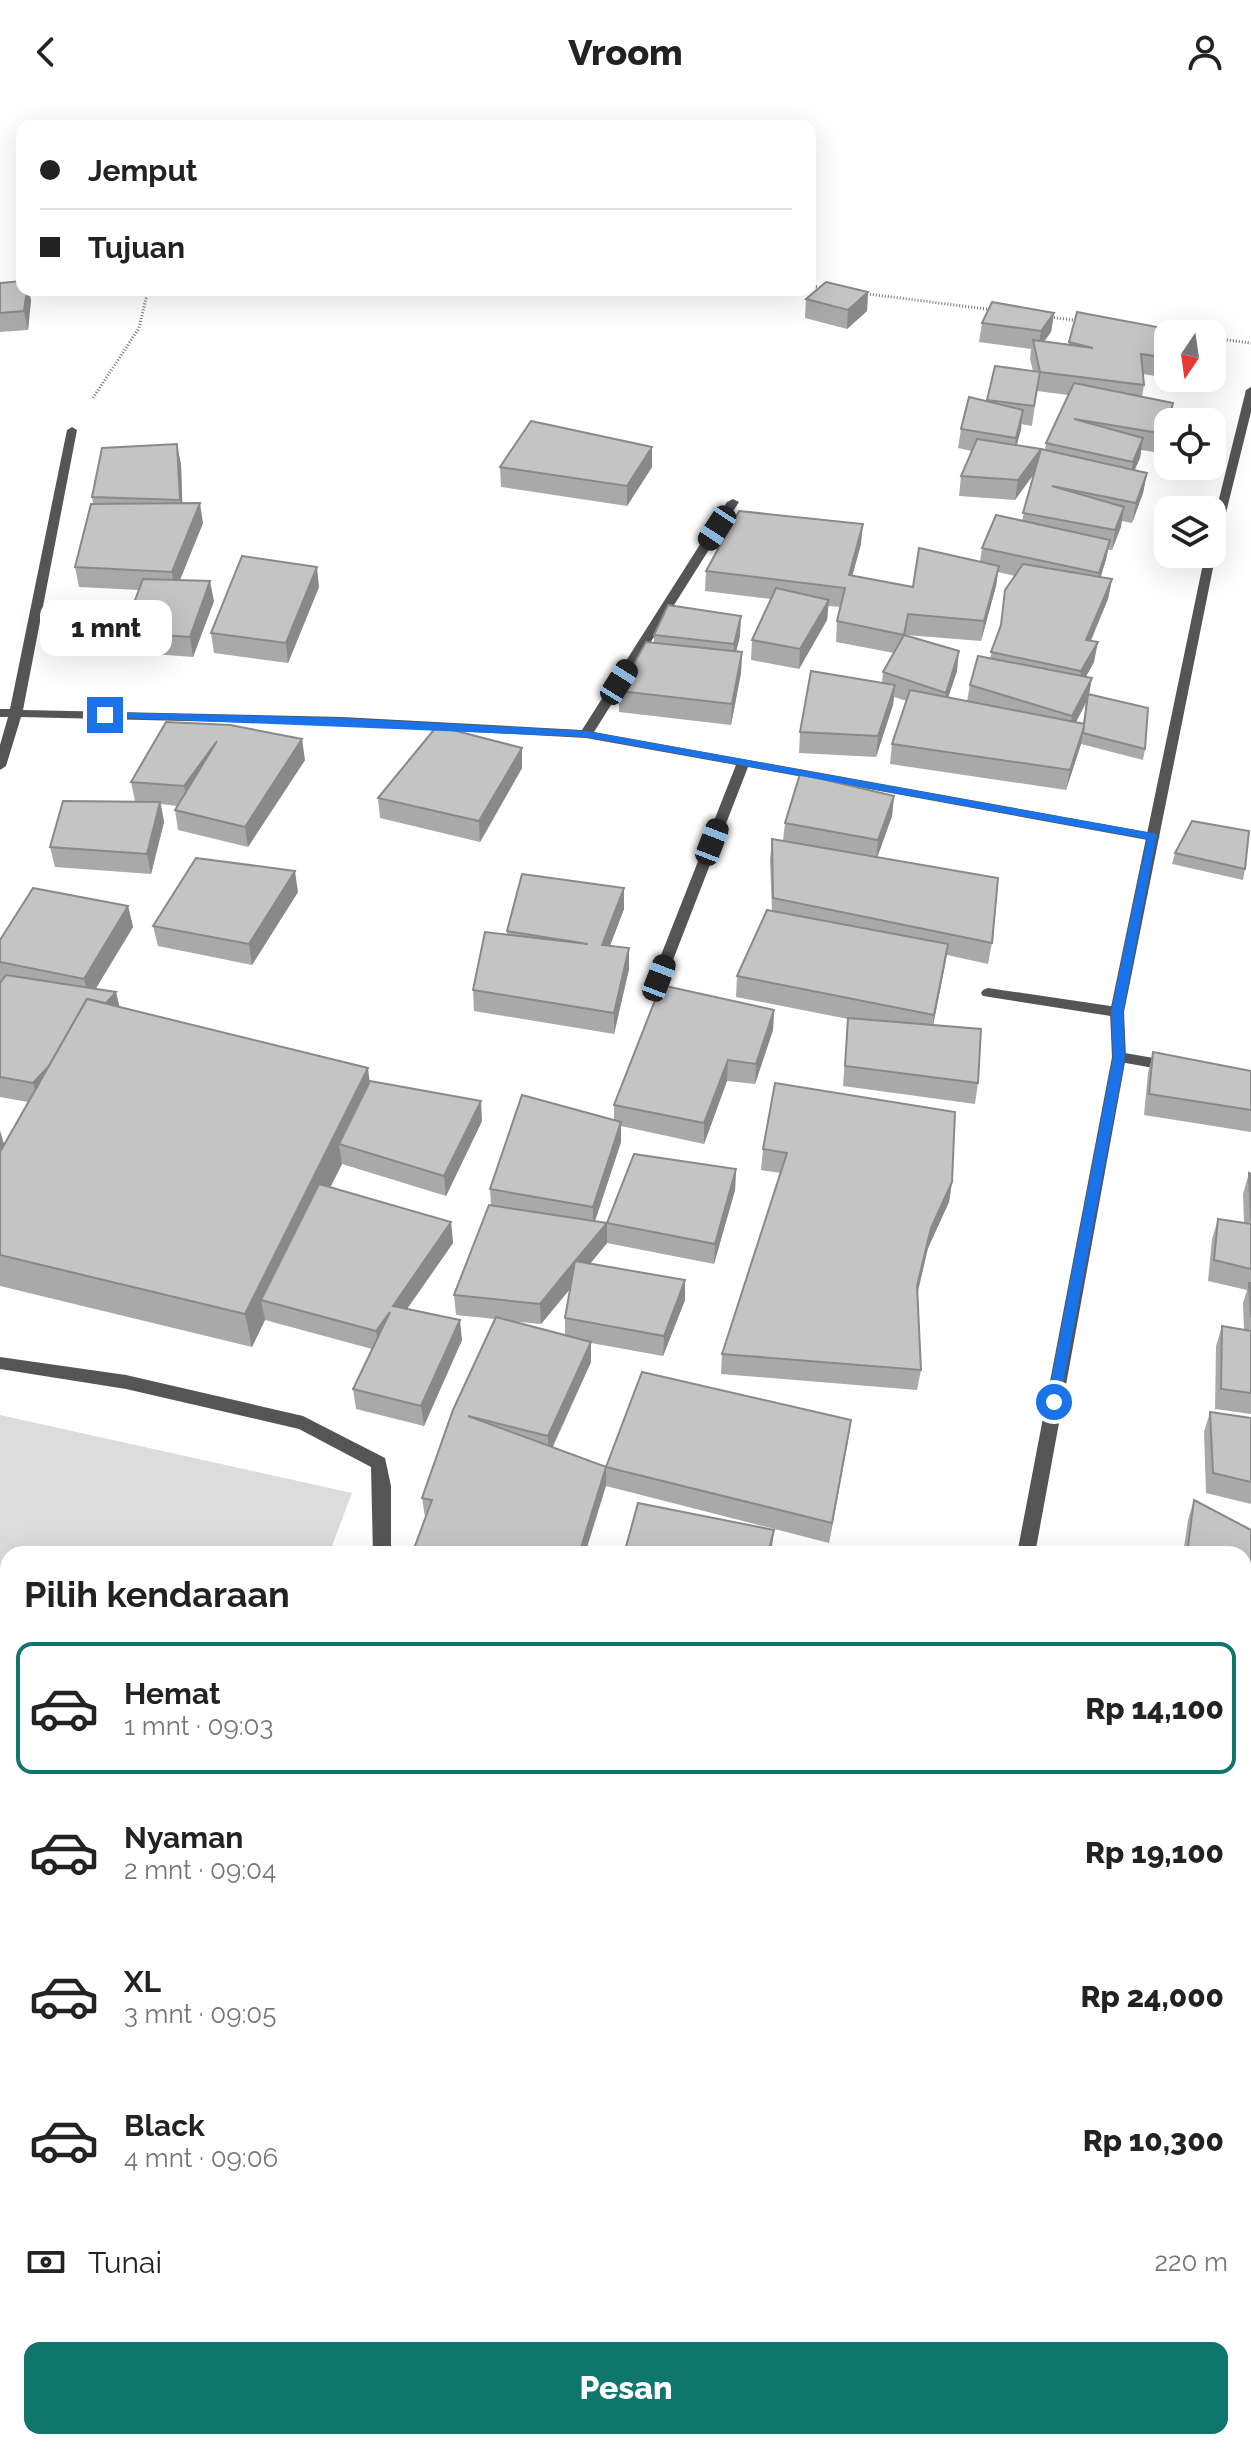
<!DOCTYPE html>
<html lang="id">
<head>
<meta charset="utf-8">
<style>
  :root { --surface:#fff; --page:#f6f6f6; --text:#222; --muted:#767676; --line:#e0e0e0; --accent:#0f766e }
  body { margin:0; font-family:Raleway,sans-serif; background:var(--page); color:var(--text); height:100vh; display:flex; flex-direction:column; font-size:30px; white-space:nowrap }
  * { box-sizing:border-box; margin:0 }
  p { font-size:26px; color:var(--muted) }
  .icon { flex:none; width:44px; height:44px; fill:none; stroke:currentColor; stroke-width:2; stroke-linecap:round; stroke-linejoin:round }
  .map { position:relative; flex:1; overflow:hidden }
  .sheet { position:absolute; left:0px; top:1442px; width:1252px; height:904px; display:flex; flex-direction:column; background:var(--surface); border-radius:24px 24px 0 0; box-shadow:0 8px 32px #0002 }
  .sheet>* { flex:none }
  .top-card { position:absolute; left:16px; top:16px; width:800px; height:176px; border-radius:16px; box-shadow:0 8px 32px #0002; display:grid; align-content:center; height:176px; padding:0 24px; background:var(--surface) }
  .needle { width:52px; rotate:193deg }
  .controls { position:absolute; left:1154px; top:216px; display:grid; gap:16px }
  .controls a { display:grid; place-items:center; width:72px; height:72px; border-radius:16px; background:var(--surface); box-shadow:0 8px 32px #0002; font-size:40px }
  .end { position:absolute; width:36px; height:36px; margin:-18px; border:10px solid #1a73e8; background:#fff; box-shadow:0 0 0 4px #fff }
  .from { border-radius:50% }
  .bubble { position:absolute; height:56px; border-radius:16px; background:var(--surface); box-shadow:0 8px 32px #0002; font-size:26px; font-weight:800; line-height:56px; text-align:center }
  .car { position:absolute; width:24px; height:48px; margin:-24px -12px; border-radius:10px; box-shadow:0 0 6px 2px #0007; background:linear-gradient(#222 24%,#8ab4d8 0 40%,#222 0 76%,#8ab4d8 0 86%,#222 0) }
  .top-card b { display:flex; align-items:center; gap:28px; height:76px; font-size:30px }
  .top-card b+b { border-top:2px solid var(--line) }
  .top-card i { width:20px; height:20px; background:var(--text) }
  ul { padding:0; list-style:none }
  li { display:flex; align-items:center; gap:24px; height:132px; margin:0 16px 12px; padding:0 8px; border:4px solid transparent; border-radius:16px }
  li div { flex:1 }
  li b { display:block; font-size:30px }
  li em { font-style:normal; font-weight:800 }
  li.current { border-color:var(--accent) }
  li>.icon { width:72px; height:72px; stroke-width:1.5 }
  h2 { padding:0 24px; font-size:36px; line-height:96px }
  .pay { display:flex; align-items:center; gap:20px; height:88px; padding:0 24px; font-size:30px }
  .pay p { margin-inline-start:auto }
  .primary-button { display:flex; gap:16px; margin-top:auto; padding:16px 24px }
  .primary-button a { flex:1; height:92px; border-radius:16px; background:var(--accent); color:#fff; font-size:32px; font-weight:800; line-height:92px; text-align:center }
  header { display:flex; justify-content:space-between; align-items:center; height:104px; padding:0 24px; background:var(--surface); font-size:36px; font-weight:800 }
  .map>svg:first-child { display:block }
  .green { fill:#dcdcdc }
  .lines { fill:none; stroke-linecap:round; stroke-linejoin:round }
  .path { stroke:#777; stroke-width:3; stroke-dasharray:1 2; stroke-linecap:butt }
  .minor { fill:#555; fill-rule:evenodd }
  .tertiary { fill:#555; fill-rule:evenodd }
  .wall { fill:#a9a9a9; fill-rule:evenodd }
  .shaded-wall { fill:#898989 }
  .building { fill:#c4c4c4; stroke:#898989; stroke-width:2 }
  .route { fill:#1a73e8 }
</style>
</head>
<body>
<header><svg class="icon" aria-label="back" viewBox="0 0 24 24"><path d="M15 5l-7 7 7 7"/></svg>Vroom<svg class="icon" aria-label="person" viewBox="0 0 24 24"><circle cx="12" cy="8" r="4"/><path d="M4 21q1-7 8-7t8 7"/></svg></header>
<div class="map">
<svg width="1251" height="2346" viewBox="0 0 1251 2346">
  <rect width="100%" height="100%" fill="#fff"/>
  <polygon class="green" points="0,1311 352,1389 329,1450 8,1450 8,2126 0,2123"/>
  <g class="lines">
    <g class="path">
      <polyline points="810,182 824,184"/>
      <polyline points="861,189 994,206"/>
      <polyline points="1048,213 1082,217"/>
      <polyline points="1167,228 1182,230"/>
      <polyline points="1212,234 1251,239"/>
      <polyline points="93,294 139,224 148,186"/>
    </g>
    <g class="minor">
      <polygon points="72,323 77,326 23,606 342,613 582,626 727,398 733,395 739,398 594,628 1153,729 1160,733 1153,737 748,663 666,874 659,879 652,874 736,661 586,634 342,621 21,613 6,662 0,666 0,641 8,613 0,613 0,605 10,605 67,326"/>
      <polygon points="988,884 1117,903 1124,908 1117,913 983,892 981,889 983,886"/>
      <polygon points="1119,948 1171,957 1178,962 1171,967 1114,957 1112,953"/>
      <polygon points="0,1253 126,1271 303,1312 385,1354 391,1382 391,1450 373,1450 371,1363 299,1325 126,1285 0,1265"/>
    </g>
    <g class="tertiary">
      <polygon points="1251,283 1251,308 1216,449 1124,908 1126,953 1035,1450 1017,1450 1112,953 1110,908 1205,450 1212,450 1212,423 1246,286"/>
      <polygon points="0,2192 8,2194 8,2216 0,2214"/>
      <polygon points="464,2338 513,2338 517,2346 468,2346"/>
      <polygon points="848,2338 872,2338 870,2346 846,2346"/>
    </g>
  </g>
  <g class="wall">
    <polygon points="0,179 31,196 28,226 0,228"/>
    <polygon points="868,188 867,207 847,225 805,214 806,195"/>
    <path d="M1077,208l91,22v36l-1,8 -24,-4 1,11 -2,12 26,25v5l-7,26 -20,-3 -1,8 -6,12 13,3 -4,20 -11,30 -10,-2 -10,29h-4l-7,27 11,2 -4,20 -17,42 3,21 -8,15 6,1 -3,17 56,54 -2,11 -62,-16 -15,46 -176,-26 2,-20 15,-43 -13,-4 -1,8 -17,52 -77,-4 1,-21 82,-49 1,-11 11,-19 -58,-11 1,-21 4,-14 -13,-1 -1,14 -28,49 -48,-9 1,-20 19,-41 -66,-8 1,-20 155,-27 -9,32 61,11 67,-25 2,-14 40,-27 12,-47 -19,26 -56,-4 2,-20 11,-25 -14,-3 3,-19 26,-27 8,-36 38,5 -3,-12 1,-10 -52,-7 3,-19 72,-10 -3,19 -7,9 25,3zM1037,287l31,4 -22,48 -1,7 -28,-5 4,-21 11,2zM998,468l17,4 -25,82 -20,27 -3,16 -19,-3 9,-27 -51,-36 75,6 15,-55zM1086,599l-3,20 -7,-1z"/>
    <polygon points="181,360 182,399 203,419 180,476 214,497 193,553 127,548 123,528 139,486 79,483 75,463 93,400 92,393"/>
    <polygon points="500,363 652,363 627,402 501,383"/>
    <polygon points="319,483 288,559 214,549 211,529"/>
    <polygon points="654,531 740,532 736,548 742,548 741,569 731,621 619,608 619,587 654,539"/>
    <polygon points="522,644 522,664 480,738 380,714 378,694"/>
    <polygon points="305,656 248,743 178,726 175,706 177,702 161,700 164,718 151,770 55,763 50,743 135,697 131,678"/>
    <polygon points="894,692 892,712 877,753 992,839 988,860 947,851 933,921 978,979 975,1000 843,982 848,915 736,893 737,872 772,807 770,756 772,735 783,737 785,719"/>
    <polygon points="1175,749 1245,765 1243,776 1172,760"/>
    <polygon points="624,784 624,805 610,842 629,844 629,865 614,930 474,907 473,886 507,831 507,827"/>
    <polygon points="298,788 252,861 158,842 153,822"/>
    <polygon points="128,802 133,823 95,885 116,888 119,903 370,977 482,1017 446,1092 342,1060 330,1083 451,1118 453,1139 407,1205 462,1236 424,1322 356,1305 353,1285 372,1245 265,1216 252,1243 0,1182 0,1027 4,1040 28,998 0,993 0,836"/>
    <path d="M774,906l-1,20 -18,54 -28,-3 -23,63 -83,-18v16l-26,79 12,2 129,-54 -1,21 -21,74 -107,-21 -17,21 95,36 -22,56 -72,-13v19l-38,85 53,20 242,-27 -19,103 -223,-57 -181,31 -3,-19 73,-179 -39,-4 -2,-20 37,-90 -1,-16 124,-69v-15zM570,1184l-5,30v17l-55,-14 31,3z"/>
    <polygon points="1153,948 1251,967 1251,1028 1144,1011 1148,969"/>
    <polygon points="763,1045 952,1078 949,1098 928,1144 918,1188 921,1266 917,1286 721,1270 722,1250 781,1069 761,1066"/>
    <polygon points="1249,1069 1251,1070 1251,1310 1215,1305 1216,1242 1222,1222 1244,1226 1243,1199 1247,1186 1208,1177 1212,1135 1218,1115 1244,1119 1243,1090"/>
    <polygon points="1210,1308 1251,1314 1251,1400 1206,1389 1204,1328"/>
    <polygon points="1194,1396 1251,1426 1251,2044 1244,2042 1244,1706 1250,1670 1244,1622 1244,1450 1183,1450 1188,1416"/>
    <polygon points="1244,2055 1251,2058 1251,2337 1244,2335"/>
    <polygon points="1033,2338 1159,2338 1158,2346 1059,2346"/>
  </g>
  <g class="shaded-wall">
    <polygon points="27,186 29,186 31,196 28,226 24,207"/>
    <polygon points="868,188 867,207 847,225 848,206"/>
    <polygon points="1054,209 1051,228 1038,246 1041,227"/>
    <polygon points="1173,299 1169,318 1168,318 1168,323 1161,349 1165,330"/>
    <polygon points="1023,306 1021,326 1013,354 1016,334"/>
    <polygon points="1143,334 1140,354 1130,377 1133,358"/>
    <polygon points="177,340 181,360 183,416 180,396"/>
    <polygon points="652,343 652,363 627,402 627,382"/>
    <polygon points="1041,345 1038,364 1015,396 1018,376"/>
    <polygon points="1147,369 1143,389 1132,419 1136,399"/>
    <polygon points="200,399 203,419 175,488 172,468"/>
    <polygon points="1124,403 1121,423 1112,446 1115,426"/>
    <polygon points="863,420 861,440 847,491 849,471"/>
    <polygon points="1110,436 1106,456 1095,489 1099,469"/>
    <polygon points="999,462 996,482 981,537 984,517"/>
    <polygon points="317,463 319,483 288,559 286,539"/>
    <polygon points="1112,475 1108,495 1082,556 1086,536"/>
    <polygon points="210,477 214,497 193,553 190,533"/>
    <polygon points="829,496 827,516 799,565 800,545"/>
    <polygon points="741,512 740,532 733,560 734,540"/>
    <polygon points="1098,538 1094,558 1077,588 1081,567"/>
    <polygon points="959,547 957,567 943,609 946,589"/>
    <polygon points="742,548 741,569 731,621 732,600"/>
    <polygon points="1092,574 1088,594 1069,632 1072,612"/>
    <polygon points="895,581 893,601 876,653 878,632"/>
    <polygon points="1085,620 1081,640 1066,686 1070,666"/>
    <polygon points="302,635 305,656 248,743 245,723"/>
    <polygon points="217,637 188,702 184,682"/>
    <polygon points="522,644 522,664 480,738 479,717"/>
    <polygon points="894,692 892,712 876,757 878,736"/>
    <polygon points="160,698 164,718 151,770 147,750"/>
    <polygon points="295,767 298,788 252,861 249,840"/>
    <polygon points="624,784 624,805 602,862 602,841"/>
    <polygon points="128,802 133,823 89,896 84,875"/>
    <polygon points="948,840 945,861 931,932 934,911"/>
    <polygon points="629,844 629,865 614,930 614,909"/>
    <polygon points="116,888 121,909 96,909"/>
    <polygon points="774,906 773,926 755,980 756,960"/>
    <polygon points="77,931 39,1000 33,979"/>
    <polygon points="728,956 727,977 704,1040 704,1019"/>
    <polygon points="368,964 372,997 339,1040 342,1060 273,1199 261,1196 265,1216 252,1243 245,1210"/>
    <polygon points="481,997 482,1017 446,1092 444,1072"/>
    <polygon points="621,1018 621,1038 593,1123 593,1103"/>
    <polygon points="0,1027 6,1047 0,1058"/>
    <polygon points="736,1065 735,1086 714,1160 715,1140"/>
    <polygon points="952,1078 949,1098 928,1144 914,1202 917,1182 931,1124"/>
    <polygon points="451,1118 453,1139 395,1222 393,1202"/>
    <polygon points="607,1119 607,1139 576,1177 575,1157"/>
    <polygon points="575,1157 576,1178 541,1220 540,1200"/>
    <polygon points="685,1176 685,1196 663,1252 664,1232"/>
    <polygon points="390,1208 379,1247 376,1227"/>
    <polygon points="460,1216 462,1236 424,1322 421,1302"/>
    <polygon points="591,1238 591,1258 548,1352 548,1332"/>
    <polygon points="851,1316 848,1336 829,1439 832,1419"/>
    <polygon points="606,1363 606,1382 585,1450 579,1450"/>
    <polygon points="774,1426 771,1450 768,1450"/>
  </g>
  <g class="building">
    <polygon points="22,177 22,186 27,186 24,207 0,209 0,179"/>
    <polygon points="826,178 868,188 848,206 806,195"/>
    <polygon points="992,198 1054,209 1041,227 982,219"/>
    <polygon points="1077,208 1173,226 1173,230 1168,230 1168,254 1141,250 1144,281 1040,268 1033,236 1093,244 1069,238"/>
    <polygon points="995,262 1040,268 1034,302 987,296"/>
    <polygon points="1074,279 1173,299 1165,330 1074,315 1143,334 1133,358 1046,339"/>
    <polygon points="969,293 1023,306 1016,334 961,325"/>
    <polygon points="531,317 652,343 627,382 500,363"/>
    <polygon points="977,335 1041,345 1018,376 961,372"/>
    <polygon points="177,340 180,396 92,393 102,344"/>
    <polygon points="1041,345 1147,369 1136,399 1052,382 1124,403 1115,426 1023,409"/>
    <polygon points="200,399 172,468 75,463 91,400"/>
    <polygon points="739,407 863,420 849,471 913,483 919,444 999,462 984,517 908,510 904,531 837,517 845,484 706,467"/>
    <polygon points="996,411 1110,436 1099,469 982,444"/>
    <polygon points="242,452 317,463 286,539 211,529"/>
    <polygon points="1023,460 1112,475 1086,536 1098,538 1081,567 991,548 1001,521 1005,486"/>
    <polygon points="143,475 210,477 190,533 123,528"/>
    <polygon points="776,484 829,496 800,545 752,536"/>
    <polygon points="668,501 741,512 734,540 654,531"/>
    <polygon points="904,531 959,547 946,589 883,568"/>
    <polygon points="646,538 742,548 732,600 619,587"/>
    <polygon points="978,552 1092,574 1072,612 970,581"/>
    <polygon points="811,567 895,581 878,632 800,628"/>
    <polygon points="910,586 1085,620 1070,666 892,640"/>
    <polygon points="1088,590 1148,604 1145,645 1083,629"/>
    <polygon points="166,618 230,621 302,635 245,723 175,706 217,637 184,682 131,678"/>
    <polygon points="437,622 522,644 479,717 378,694"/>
    <polygon points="800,670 894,692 878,736 785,719"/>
    <polygon points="63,697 160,698 147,750 50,743"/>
    <polygon points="1192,717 1249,727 1245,765 1175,749"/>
    <polygon points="772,735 998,774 992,839 773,794"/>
    <polygon points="196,754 295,767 249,840 153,822"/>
    <polygon points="522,770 624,784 602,841 629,844 614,909 473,886 485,828 588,840 507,827"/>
    <polygon points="33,784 128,802 84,875 0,858 0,836"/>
    <polygon points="767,806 948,840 934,911 737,872"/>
    <polygon points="6,871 116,888 106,899 87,895 49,962 33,979 0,973 0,879"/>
    <polygon points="661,881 774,906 756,960 728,956 704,1019 614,1001"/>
    <polygon points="87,895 368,964 245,1210 0,1151 0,1048"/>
    <polygon points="848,914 981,925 978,979 845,962"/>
    <polygon points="1153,948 1251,967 1251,1006 1149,990"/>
    <polygon points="370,977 481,997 444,1072 339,1040"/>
    <polygon points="775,979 955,1008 952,1078 931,1124 917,1182 921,1266 722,1250 787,1049 763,1045"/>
    <polygon points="522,991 621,1018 593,1103 490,1085"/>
    <polygon points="634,1050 736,1065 715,1140 607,1119"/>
    <polygon points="1249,1069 1251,1070 1251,1117"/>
    <polygon points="319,1080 451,1118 393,1202 460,1216 421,1302 353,1285 390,1208 376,1227 261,1196"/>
    <polygon points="489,1101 607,1119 575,1157 685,1176 664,1232 565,1214 575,1157 540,1200 454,1191"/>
    <polygon points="1218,1115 1251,1120 1251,1165 1214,1156"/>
    <polygon points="1249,1179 1251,1179 1251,1214"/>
    <polygon points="496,1213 591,1238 548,1332 468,1312 606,1363 642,1268 851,1316 832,1419 606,1363 579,1450 412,1450 432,1396 422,1394 453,1306"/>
    <polygon points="1222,1222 1251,1227 1251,1289 1221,1285"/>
    <polygon points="1210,1308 1251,1314 1251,1378 1213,1369"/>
    <polygon points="1194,1396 1251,1426 1251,1492 1244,1490 1244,1450 1187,1450"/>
    <polygon points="638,1399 774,1426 768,1450 624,1450"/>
    <polygon points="810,1445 840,1450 809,1450"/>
    <polygon points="1244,1500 1251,1501 1251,1599 1248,1575 1244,1574"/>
    <polygon points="1251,1693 1251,1765 1244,1763 1244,1737"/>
    <polygon points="1244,1783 1251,1784 1251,1911 1244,1909"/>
    <polygon points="1244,1926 1251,1928 1251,2027 1244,2025"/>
    <polygon points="1244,2055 1251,2058 1251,2323 1244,2321"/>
    <polygon points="1079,2338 1159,2338 1158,2346 1105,2346"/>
  </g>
  <polygon class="route" points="105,608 342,614 586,627 1157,730 1123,908 1125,953 1059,1302 1054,1303 1047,1298 1113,953 1111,908 1147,735 586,633 101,613"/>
</svg>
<div class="controls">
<a><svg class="needle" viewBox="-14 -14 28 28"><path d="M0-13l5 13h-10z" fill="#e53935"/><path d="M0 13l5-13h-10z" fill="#767676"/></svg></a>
<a><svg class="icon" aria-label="locate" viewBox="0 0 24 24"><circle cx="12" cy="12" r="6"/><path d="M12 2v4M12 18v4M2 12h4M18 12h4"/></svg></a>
<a><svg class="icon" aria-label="layers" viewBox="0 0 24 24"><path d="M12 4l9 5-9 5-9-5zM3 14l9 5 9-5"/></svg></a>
</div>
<i class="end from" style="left:1054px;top:1298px"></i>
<i class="end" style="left:105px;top:611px"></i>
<div class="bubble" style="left:40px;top:496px;width:132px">1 mnt</div>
<i class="car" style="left:717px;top:424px;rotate:213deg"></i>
<i class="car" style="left:619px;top:578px;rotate:32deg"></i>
<i class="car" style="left:712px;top:738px;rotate:21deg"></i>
<i class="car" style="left:659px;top:874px;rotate:21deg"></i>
<div class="top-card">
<b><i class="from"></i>Jemput</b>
<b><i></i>Tujuan</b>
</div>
<section class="sheet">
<h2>Pilih kendaraan</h2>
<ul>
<li class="current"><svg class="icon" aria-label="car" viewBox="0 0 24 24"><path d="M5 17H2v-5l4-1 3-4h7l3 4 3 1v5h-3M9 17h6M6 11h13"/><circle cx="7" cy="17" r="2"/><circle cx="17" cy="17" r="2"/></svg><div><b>Hemat</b><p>1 mnt · 09:03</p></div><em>Rp 14,100</em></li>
<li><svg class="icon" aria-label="car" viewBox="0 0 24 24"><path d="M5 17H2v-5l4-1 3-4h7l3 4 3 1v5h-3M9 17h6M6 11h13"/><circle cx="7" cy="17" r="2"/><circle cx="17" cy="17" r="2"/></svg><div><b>Nyaman</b><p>2 mnt · 09:04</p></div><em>Rp 19,100</em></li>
<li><svg class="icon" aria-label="car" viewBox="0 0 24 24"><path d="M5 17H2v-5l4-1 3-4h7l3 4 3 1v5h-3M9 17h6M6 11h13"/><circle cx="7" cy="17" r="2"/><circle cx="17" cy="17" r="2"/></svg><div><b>XL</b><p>3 mnt · 09:05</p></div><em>Rp 24,000</em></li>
<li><svg class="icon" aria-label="car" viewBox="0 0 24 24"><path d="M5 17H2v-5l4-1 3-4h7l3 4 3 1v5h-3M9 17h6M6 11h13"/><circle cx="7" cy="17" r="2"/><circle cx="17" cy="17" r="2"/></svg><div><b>Black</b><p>4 mnt · 09:06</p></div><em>Rp 10,300</em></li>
</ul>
<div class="pay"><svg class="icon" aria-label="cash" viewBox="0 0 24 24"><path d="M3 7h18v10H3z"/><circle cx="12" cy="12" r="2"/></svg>Tunai<p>220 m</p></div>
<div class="primary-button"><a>Pesan</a></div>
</section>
</div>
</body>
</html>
